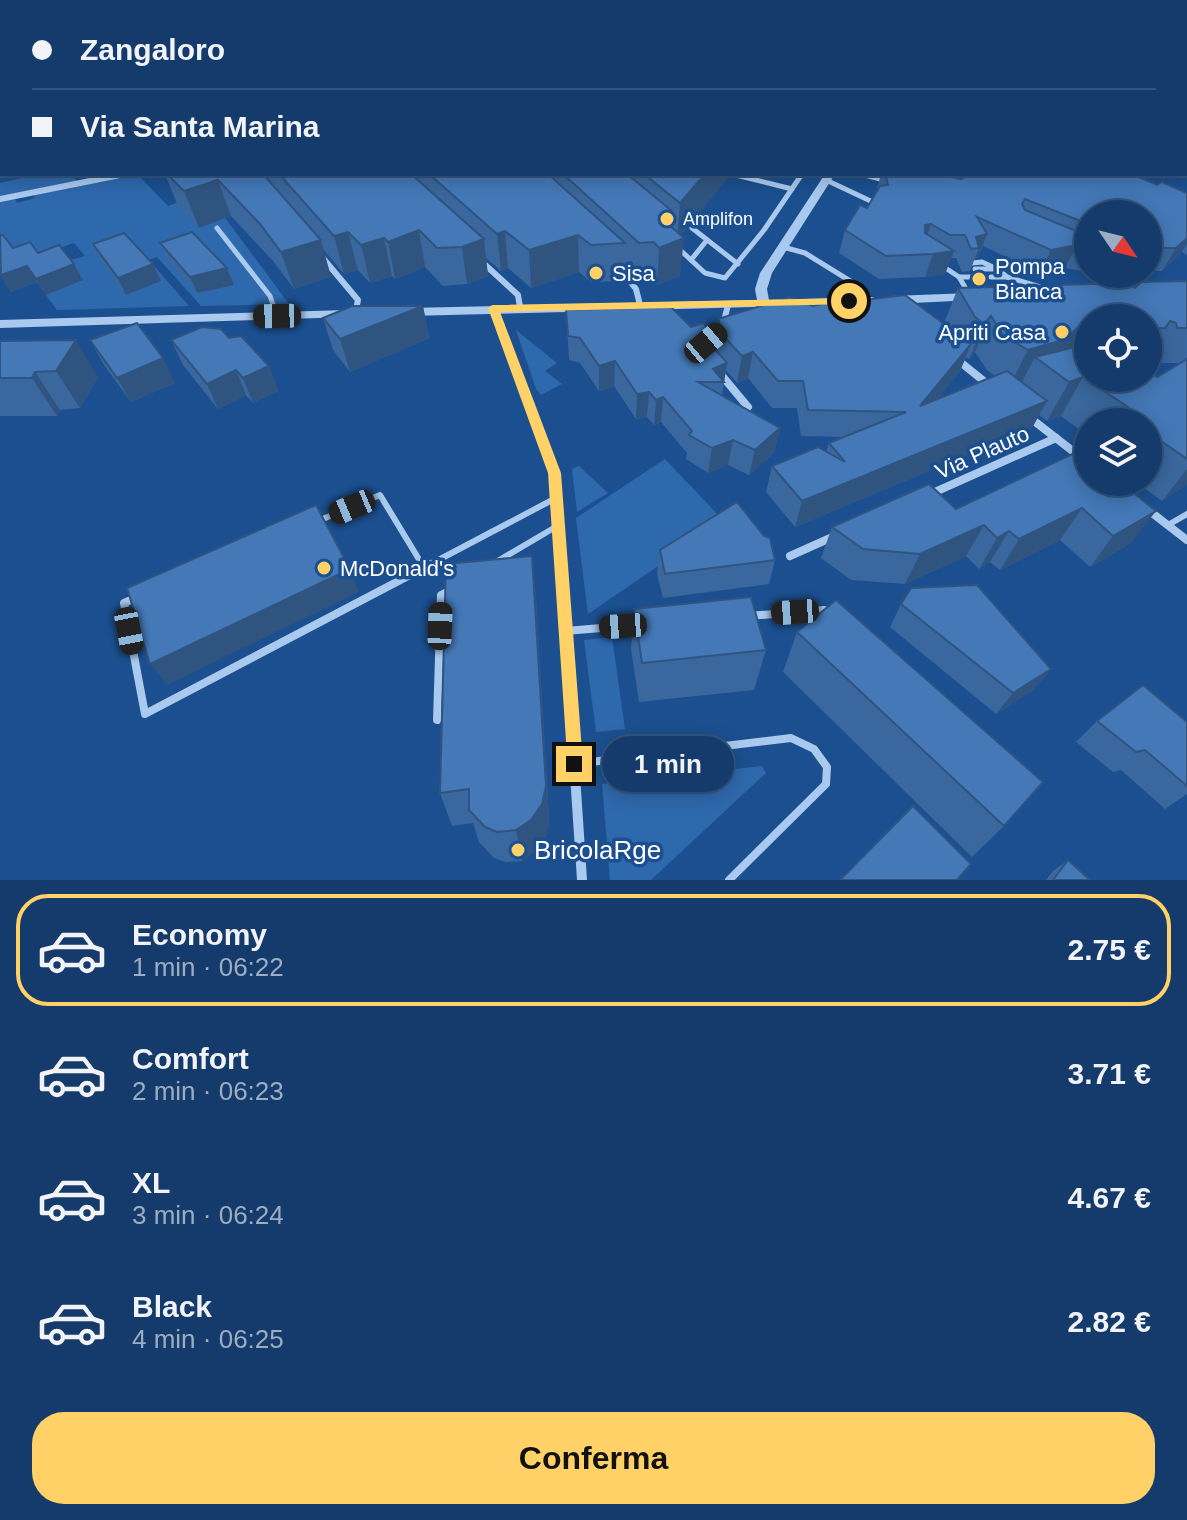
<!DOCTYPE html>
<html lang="it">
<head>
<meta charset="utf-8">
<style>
  :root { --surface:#143b6b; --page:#214673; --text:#f1f3f6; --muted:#9dadc1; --line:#33557e; --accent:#ffd166 }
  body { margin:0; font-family:Arial,sans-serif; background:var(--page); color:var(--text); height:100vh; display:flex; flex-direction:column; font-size:30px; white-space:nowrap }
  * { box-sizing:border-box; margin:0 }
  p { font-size:26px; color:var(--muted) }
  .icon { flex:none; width:44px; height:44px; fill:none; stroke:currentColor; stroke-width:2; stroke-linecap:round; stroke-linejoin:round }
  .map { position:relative; height:880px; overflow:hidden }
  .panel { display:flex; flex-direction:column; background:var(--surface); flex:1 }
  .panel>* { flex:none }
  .guide { position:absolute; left:0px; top:0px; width:1188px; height:176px; box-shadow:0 4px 20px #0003,0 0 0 2px var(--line); display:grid; align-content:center; height:176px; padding:0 32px; background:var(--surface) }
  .needle { width:52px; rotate:125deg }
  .tools { position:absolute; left:1074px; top:200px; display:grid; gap:16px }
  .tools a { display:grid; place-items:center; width:88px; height:88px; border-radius:50%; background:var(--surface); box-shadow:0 4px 20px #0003,0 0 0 2px var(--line); font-size:40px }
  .end { position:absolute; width:36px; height:36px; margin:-18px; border:10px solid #ffd166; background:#111; box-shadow:0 0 0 4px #111 }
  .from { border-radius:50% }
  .bubble { position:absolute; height:56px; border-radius:28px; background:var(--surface); box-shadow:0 4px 20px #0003,0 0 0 2px var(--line); font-size:26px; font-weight:700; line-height:56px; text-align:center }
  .car { position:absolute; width:24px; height:48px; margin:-24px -12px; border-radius:10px; box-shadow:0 0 6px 2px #0007; background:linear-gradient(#222 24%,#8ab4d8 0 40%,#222 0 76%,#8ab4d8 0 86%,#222 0) }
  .guide b { display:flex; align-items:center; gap:28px; height:76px; font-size:30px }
  .guide b+b { border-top:2px solid var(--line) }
  .guide i { width:20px; height:20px; background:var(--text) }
  ul { padding:14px 0 0; list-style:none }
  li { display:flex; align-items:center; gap:24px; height:112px; margin:0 16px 12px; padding:0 16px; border:4px solid transparent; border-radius:32px }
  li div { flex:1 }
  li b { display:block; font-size:30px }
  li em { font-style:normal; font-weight:700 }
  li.current { border-color:var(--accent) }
  li>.icon { width:72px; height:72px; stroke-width:1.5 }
  .action { display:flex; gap:16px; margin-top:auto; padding:16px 32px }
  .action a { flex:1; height:92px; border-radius:32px; background:var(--accent); color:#111; font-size:32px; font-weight:700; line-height:92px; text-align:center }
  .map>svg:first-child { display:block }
  .green { fill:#2e69ad }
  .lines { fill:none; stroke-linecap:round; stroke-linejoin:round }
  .service-far2 { stroke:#a9c9ee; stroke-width:5 }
  .service-far1 { stroke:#a9c9ee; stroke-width:6 }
  .service { stroke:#a9c9ee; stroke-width:8 }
  .minor-far2 { stroke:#a9c9ee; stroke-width:6 }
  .minor-far1 { stroke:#a9c9ee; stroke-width:8 }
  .minor { stroke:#a9c9ee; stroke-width:10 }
  .tertiary { fill:#a9c9ee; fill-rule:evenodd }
  .wall { fill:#3a679d; fill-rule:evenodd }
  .shaded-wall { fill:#305480 }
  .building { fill:#4478b7; stroke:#305480; stroke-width:2 }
  .route { fill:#ffd166 }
  .poi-dot { fill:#ffd166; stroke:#1b4f8f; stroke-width:3 }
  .labels { text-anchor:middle; stroke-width:7; stroke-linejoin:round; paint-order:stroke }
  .far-poi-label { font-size:18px; fill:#fff; stroke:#1b4f8f; text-anchor:start }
  .poi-label { font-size:22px; fill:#fff; stroke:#1b4f8f; text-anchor:start }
  .street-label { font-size:22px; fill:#fff; stroke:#1b4f8f }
  .near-poi-label { font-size:26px; fill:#fff; stroke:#1b4f8f; text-anchor:start }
</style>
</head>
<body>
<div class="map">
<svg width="1187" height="880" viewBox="0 0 1187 880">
  <rect width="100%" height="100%" fill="#1b4f8f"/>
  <g class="green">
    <polygon points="40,174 70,174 78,181 0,197 0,183"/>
    <polygon points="138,175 168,206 206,192 289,304 201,306 157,257 149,260 189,306 57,310 46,295 67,261 85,256 74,243 22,262 0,243 0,201 15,198 17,203 35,198 33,194"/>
    <polygon points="516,330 557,363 545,371 562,384 541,395 536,389"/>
    <polygon points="665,459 724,521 588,614 576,518"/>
    <polygon points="579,466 608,493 577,512 572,469"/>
    <polygon points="612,637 625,729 596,732 584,640"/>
    <polygon points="762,766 766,773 651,880 610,880 602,784"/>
  </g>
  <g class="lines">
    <g class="service-far2">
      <polyline points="861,174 884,180"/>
      <polyline points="736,175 792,189"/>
      <polyline points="826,180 877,204"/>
      <polyline points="217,228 270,296 277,316"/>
      <polyline points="692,228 738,264"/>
      <polyline points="783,247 805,253 860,287"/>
      <polyline points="678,248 705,273 725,278 764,230 802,174"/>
      <polyline points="691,260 707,240"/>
      <polyline points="972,263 982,262 995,268"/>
      <polyline points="947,269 959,277 969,294"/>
      <polyline points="975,269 998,269 1007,277 991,277"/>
      <polyline points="959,277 971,277"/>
      <polyline points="1007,277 1040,287"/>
    </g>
    <g class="service-far1">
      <polyline points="1148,362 1148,368"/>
      <polyline points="318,521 380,495 423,566"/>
      <polyline points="1168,525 1187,514"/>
      <polyline points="496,562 559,525"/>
      <polyline points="427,566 556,498"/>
    </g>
    <g class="service">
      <polyline points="422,564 424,567"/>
      <polyline points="138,597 124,603 145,714 431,564"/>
      <polyline points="748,616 824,610"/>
      <polyline points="565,631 638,625"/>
      <polyline points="437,720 441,595 453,589"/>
      <polyline points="574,764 791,738 814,749 827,767 826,784 729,880"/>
    </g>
    <g class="minor-far2">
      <polyline points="0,199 125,174"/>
      <polyline points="322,257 358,300 355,314"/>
      <polyline points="481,261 518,295 520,307"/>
      <polyline points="617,265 636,289 640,305"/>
      <polyline points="1128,274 1149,289"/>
      <polyline points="493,308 499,325"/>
      <polyline points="723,325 728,305"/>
    </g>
    <g class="minor-far1">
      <polyline points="499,323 555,473 561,566"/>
      <polyline points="707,347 706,343 722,330 724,323"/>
      <polyline points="954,357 990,386"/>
      <polyline points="718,371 748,407"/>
      <polyline points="1029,417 1088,463"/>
      <polyline points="926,496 1056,438"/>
      <polyline points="1147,509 1187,540"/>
      <polyline points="790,556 837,535"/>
    </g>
    <polyline class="minor" points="561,564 582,880"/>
    <g class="tertiary">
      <polygon points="936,0 944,0 935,2"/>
      <polygon points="825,174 835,174 772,273 767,289 769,300 871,297 875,298 875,304 408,316 402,312 408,308 757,300 755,289 760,273"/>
      <polygon points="971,293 975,294 975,300 892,304 886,300 892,296"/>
      <polygon points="347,310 351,311 353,314 351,317 0,328 0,320"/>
    </g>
  </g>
  <g class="wall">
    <polygon points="0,0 533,0 524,2 2,2 2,83 0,83"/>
    <polygon points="544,0 809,0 801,2 548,2"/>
    <polygon points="809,0 907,0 905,2 807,2"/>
    <polygon points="972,0 1075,0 1087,2 971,2"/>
    <polygon points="1187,0 1187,65 1186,65"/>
    <polygon points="1186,143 1187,143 1187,172 1186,171"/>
    <polygon points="165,174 731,174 680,236 680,276 657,285 651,280 638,280 624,268 624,281 591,282 579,272 531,288 508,268 501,271 486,258 488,276 467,284 443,286 425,267 395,279 392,276 370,283 358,270 344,274 323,249 331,277 294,289 273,261 231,216 199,228 178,206"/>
    <polygon points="881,174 1132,174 1157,185 1187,193 1187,255 1182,252 1162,271 1148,271 1148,214 1088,214 1088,259 1082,271 1065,268 1040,273 983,246 978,257 975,258 970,271 962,272 956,258 951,258 945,274 925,277 879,279 839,253 845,230 867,208 878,189 877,189"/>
    <polygon points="160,243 227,268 234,285 197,293 168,260"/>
    <polygon points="93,244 161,281 126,295 101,261"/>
    <polygon points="13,248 38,253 83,280 46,295 37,282 11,292 0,274"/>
    <path d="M1187,281v76l-2,3 2,-1v125l-25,17 -26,-19h12v-60h-60v14l-27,-20 -14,5 -8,-6 -7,13 -237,99 -29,-35 6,-26 54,-14 3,-9 15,-6 -43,-1 -4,-28h-25l-24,-30 -11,5 -11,-13 -4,25 58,33 -6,25 -25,22 -21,-10 -20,8 -22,-14 1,-6 -26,-31 -7,3 -7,-8 -11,2 -22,-33 -15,5 -19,-28 -11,-3 -3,-50 125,17 26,25 -3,-7 4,-26 131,-17 97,24 -2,-3 14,-35h177zM1088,318h60v38l5,2 1,5h26l-23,14 -69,1zM975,352l12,18 8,6 -59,24 24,-29 6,-14 3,2z"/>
    <polygon points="423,306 429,338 350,372 333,350 323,318"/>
    <polygon points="229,338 269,366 278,391 253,403 246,395 218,409 183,365 171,340"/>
    <polygon points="90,340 175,383 131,402 104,365"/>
    <polygon points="0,341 98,377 80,408 60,410 57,416 0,416"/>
    <polygon points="1081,450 1131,543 1090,567 1060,540 1000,570 990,562 979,569 966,556 905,584 851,580 821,558 832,527 956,509"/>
    <polygon points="660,550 775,560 769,584 663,598 657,574"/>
    <polygon points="532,556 536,598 549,819 546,837 536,851 522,861 505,862 494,858 479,842 473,823 452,826 440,793"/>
    <polygon points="901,604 1051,669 1032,691 996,714 890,627"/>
    <polygon points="634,609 766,650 754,690 639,702 631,649"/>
    <polygon points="797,632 1004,826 972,857 783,672"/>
    <polygon points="1097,721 1187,722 1187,794 1165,809 1121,770 1113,772 1076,742"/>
    <polygon points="1068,860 1090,880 1046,880 1053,871"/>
  </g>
  <g class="shaded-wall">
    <polygon points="453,0 533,0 524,2 453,2"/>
    <polygon points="698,0 809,0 801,2 690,2"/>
    <polygon points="705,174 731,174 677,240 680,203"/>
    <polygon points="958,174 990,174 952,190"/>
    <polygon points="218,180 231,216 199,228 184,191"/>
    <polygon points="672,211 670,244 684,238 680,276 657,285 659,248 659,216"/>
    <polygon points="931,224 923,247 925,225"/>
    <polygon points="419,230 425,267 395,279 388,242"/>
    <polygon points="505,231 508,268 501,271 497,234"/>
    <polygon points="348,232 358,270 344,274 334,236"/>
    <polygon points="987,234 978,257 975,258 979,248 976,237"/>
    <polygon points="578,235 579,272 531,288 529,250"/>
    <polygon points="384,238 392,276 370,283 361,245"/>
    <polygon points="1187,238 1187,244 1182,252 1162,271 1176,248"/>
    <polygon points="484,239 488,276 467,284 462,247"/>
    <polygon points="321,240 331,277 294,289 281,252"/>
    <polygon points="1077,245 1065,268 1040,273 1051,250"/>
    <polygon points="954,251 945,274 925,277 933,254"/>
    <polygon points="74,264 83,280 46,295 36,279"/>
    <polygon points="153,264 161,281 126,295 118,278"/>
    <polygon points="27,266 37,282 11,292 1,275"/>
    <polygon points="227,268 234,285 197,293 190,277"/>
    <polygon points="423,306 429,338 350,372 340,339"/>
    <polygon points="991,316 975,352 969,359 984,324"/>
    <polygon points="1086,321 1066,356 1035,357 1022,382 1010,385 1028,350"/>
    <polygon points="76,340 98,377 80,408 56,371"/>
    <polygon points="971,344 960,371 909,433 920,406"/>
    <polygon points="753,352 748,378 737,383 742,356"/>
    <polygon points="163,358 175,383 131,402 117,378"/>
    <polygon points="615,361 614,386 599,391 599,366"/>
    <polygon points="727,363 723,388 723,389 724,382 713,369"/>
    <polygon points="269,366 278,391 253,403 243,378"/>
    <polygon points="236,370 246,395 218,409 207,384"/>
    <polygon points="35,372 60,410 57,416 32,378"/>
    <polygon points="1083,377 1061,416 1047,421 1069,382"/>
    <polygon points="649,392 647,417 636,419 637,394"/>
    <polygon points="663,397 661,422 654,425 656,400"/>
    <polygon points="1047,401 1032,428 795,527 802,501"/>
    <polygon points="780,428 774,453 749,475 755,450"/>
    <polygon points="733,440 728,465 708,473 712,448"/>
    <polygon points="1187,469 1187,484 1162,501"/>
    <polygon points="1082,508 1060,540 1000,570 1019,539"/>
    <polygon points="1156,511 1131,543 1090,567 1113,536"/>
    <polygon points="984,525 966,556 905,584 920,554"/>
    <polygon points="1009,531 990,562 979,569 997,538"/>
    <polygon points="532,556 536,598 549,819 546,837 536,851 522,861 516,830"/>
    <polygon points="350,569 359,592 167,685 150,664"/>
    <polygon points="1051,669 1032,691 996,714 1013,693"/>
  </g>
  <g class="building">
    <polygon points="0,0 468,0 471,2 2,2 2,55 0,55"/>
    <polygon points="601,0 698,0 690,2 605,2"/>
    <polygon points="809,0 872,0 870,2 807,2"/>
    <polygon points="989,0 1075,0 1087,2 988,2"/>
    <polygon points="1130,0 1187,0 1187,24 1186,2 1129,2"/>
    <polygon points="167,174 263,174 321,240 281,252 260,224 218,180 184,191"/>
    <polygon points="279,174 411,174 484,239 462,247 437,248 419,230 388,242 384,238 361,245 348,232 334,236"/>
    <polygon points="429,174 548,174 625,243 591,245 578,235 529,250 505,231 497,234"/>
    <polygon points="563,174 627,174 672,211 659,216 684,238 659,248 654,242 639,243"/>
    <polygon points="644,174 705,174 680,203"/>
    <polygon points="887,174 938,174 961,179 972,174 1132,174 1157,185 1162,182 1187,193 1187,238 1176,248 1150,248 1148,247 1148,214 1088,214 1088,224 1025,199 1022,204 1025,210 1088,236 1088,247 1077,245 1051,250 977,217 987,234 976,237 979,248 971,249 965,235 950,235 931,224 925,225 925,233 954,251 933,254 886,256 845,230 860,205 867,208 880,186 888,185 886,177"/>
    <polygon points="192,232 227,268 190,277 160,243"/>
    <polygon points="124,233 153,264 118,278 93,244"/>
    <polygon points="3,235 13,248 30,242 38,253 59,245 74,264 36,279 27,266 1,275 0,236"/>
    <polygon points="1187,281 1187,328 1177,328 1176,323 1170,321 1165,328 1148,329 1148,318 1088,318 1088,322 1086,321 1063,340 1028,350 1003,335 991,316 984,324 975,317 958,288 1128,283 1135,288 1141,282"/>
    <polygon points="905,295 971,344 920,406 1007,371 1047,401 802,501 772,466 818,447 845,462 829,443 906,412 808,410 803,381 778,381 753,352 742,356 727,340 718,319 790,297 813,306 846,299 849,302"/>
    <polygon points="352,306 423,306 340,339 323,318"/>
    <polygon points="671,307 691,327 704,323 714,348 727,363 713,369 724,382 698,382 780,428 755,450 733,440 712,448 689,435 692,431 663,397 656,400 649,392 637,394 615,361 599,366 580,338 568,336 566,310"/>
    <polygon points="137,323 163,358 117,378 90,340"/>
    <polygon points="202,327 221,329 229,338 241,336 269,366 243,378 236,370 207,384 171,340"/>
    <polygon points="1083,336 1088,337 1088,378 1148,378 1148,371 1157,377 1187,359 1187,459 1148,432 1148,422 1133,422 1119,413 1128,407 1083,377 1069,382 1035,357 1071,348"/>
    <polygon points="76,340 56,371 35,372 32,378 0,378 0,341"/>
    <polygon points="1081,450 1088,456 1088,482 1120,482 1156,511 1113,536 1082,508 1019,539 1009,531 997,538 984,525 920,554 863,549 832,527 929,484 956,509"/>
    <polygon points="737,502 764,536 770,538 775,560 665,574 660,550"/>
    <polygon points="316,505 350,569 150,664 127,588"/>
    <polygon points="532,556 546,786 542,804 531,820 516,830 497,832 485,827 469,810 469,789 440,793 446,564"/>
    <polygon points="977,585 1051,669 1013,693 901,604 911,588"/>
    <polygon points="751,597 766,650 642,663 634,609"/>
    <polygon points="836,600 1043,782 1004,826 797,632"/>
    <polygon points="1143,685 1187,722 1187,786 1145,750 1136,752 1097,721"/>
    <polygon points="913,806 971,864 957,880 840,880"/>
    <polygon points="1068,860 1090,880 1053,880"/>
  </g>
  <polygon class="route" points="849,298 853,299 853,304 500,312 561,473 583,764 581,770 574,772 568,770 548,473 488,308 493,305"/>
  <g class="poi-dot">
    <circle cx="667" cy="219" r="8"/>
    <circle cx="596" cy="273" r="8"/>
    <circle cx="979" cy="279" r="8"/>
    <circle cx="1062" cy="332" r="8"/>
    <circle cx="324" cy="568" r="8"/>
    <circle cx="518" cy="850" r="8"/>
  </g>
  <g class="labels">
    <g class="far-poi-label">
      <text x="683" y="225">Amplifon</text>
    </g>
    <g class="poi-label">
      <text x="995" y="274">Pompa<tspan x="995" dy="25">Bianca</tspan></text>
      <text x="612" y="281">Sisa</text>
      <text x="1046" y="340" text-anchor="end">Apriti Casa</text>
      <text x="340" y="576">McDonald's</text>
    </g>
    <g class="street-label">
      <text transform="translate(982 452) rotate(-24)" y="8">Via Plauto</text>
    </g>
    <g class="near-poi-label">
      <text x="534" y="859">BricolaRge</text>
    </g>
  </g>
</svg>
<div class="tools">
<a><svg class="needle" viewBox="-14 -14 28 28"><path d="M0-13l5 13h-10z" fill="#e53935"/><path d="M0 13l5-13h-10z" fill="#9dadc1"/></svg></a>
<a><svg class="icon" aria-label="locate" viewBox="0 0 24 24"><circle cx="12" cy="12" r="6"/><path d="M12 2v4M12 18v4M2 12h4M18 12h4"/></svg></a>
<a><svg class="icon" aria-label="layers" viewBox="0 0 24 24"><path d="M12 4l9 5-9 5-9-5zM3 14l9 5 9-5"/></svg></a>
</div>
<i class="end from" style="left:849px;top:301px"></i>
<i class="end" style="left:574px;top:764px"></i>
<div class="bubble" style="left:602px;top:736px;width:132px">1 min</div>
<i class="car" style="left:277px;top:316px;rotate:269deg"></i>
<i class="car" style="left:706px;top:343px;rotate:50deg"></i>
<i class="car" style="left:352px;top:507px;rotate:247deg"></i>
<i class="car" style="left:795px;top:612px;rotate:266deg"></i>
<i class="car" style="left:440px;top:626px;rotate:2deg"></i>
<i class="car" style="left:623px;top:626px;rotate:266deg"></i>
<i class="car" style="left:129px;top:631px;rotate:169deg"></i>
<div class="guide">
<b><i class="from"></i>Zangaloro</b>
<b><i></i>Via Santa Marina</b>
</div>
</div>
<section class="panel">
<ul>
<li class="current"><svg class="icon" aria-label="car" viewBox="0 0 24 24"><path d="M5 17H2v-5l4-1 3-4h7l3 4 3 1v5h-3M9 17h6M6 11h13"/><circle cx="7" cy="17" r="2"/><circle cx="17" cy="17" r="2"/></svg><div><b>Economy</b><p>1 min · 06:22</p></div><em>2.75 €</em></li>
<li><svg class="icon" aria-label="car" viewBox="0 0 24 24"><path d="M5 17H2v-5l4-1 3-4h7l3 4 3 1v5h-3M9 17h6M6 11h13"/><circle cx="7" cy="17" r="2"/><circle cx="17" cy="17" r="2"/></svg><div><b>Comfort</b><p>2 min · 06:23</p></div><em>3.71 €</em></li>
<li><svg class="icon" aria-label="car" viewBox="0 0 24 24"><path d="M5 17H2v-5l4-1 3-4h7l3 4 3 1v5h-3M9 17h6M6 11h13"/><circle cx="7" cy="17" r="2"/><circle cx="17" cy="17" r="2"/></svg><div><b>XL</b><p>3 min · 06:24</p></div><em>4.67 €</em></li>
<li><svg class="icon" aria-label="car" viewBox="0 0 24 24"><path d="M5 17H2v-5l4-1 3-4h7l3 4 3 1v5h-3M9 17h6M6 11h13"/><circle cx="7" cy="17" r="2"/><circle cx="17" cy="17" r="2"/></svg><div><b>Black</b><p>4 min · 06:25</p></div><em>2.82 €</em></li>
</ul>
<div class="action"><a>Conferma</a></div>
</section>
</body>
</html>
